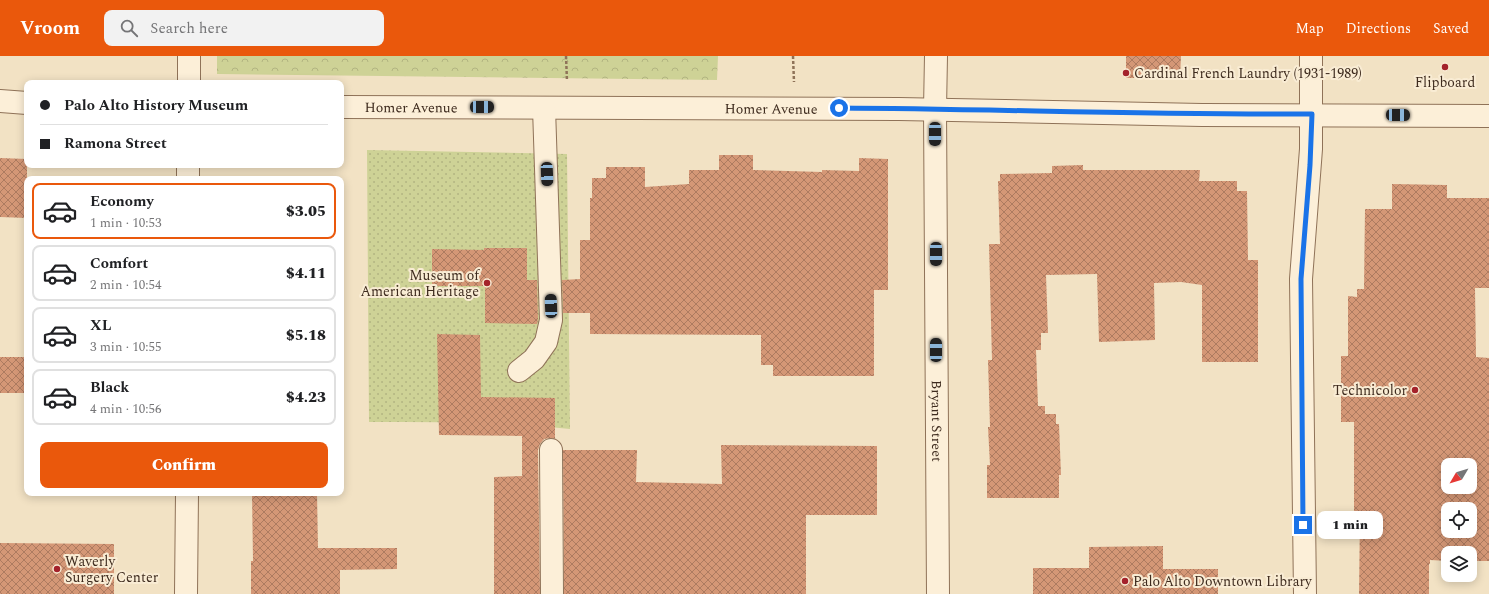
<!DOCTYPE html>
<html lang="en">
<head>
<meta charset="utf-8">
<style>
  :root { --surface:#fff; --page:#f2f2f2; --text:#202124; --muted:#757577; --line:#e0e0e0; --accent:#ea580c }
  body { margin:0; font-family:Spectral,serif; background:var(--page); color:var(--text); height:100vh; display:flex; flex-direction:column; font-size:15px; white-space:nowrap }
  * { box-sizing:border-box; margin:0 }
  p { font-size:13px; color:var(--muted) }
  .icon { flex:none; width:22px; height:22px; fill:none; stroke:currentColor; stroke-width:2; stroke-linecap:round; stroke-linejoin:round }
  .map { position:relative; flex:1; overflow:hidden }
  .drawer { position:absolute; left:24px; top:120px; width:320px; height:320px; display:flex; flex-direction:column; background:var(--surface); border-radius:8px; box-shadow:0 2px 10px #0003 }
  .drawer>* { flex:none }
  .banner { position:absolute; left:24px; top:24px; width:320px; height:88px; border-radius:8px; box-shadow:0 2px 10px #0003; display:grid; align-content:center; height:88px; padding:0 16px; background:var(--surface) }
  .needle { width:26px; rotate:232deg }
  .tools { position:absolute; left:1441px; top:402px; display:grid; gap:8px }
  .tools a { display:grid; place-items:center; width:36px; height:36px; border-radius:8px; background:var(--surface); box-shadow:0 2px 10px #0003; font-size:20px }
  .end { position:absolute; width:18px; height:18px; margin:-9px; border:5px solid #1a73e8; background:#fff; box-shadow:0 0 0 2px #fff }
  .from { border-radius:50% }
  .bubble { position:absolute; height:28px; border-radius:8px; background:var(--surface); box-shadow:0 2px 10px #0003; font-size:13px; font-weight:800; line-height:28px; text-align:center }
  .car { position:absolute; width:12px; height:24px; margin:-12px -6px; border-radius:5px; box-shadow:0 0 3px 1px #0007; background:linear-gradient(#222 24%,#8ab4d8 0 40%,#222 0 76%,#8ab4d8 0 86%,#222 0) }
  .banner b { display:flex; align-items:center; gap:14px; height:38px; font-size:15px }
  .banner b+b { border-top:1px solid var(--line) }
  .banner i { width:10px; height:10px; background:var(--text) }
  ul { padding:7px 0 0; list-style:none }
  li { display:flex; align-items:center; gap:12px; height:56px; margin:0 8px 6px; padding:0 8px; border:2px solid var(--line); border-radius:8px }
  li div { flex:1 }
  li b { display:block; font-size:15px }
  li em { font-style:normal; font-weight:800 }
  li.active { border-color:var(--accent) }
  li>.icon { width:36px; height:36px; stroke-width:1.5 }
  .primary-button { display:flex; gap:8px; margin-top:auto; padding:8px 16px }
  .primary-button a { flex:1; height:46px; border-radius:8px; background:var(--accent); color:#fff; font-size:16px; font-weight:800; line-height:46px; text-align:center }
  header { display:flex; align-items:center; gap:24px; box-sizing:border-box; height:56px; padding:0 20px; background:var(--accent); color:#fff }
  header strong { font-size:19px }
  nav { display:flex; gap:22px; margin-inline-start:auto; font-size:14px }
  .search { width:280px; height:36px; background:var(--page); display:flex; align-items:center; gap:10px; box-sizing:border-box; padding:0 14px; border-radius:8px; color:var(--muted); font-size:15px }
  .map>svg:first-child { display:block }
  .forest { fill:url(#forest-crowns) }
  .garden { fill:url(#garden-dots) }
  .building { fill:url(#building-cross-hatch); fill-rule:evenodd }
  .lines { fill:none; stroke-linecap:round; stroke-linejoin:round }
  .minor-casing { stroke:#8f7258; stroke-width:24 }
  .path { stroke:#8f7258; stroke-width:2.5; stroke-dasharray:3 2; stroke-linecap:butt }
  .minor { stroke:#fcefd8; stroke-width:22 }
  .route { stroke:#1a73e8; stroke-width:5 }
  .poi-dot { fill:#a4222b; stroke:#f9ecd4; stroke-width:1.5 }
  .labels { text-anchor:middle; stroke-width:4; stroke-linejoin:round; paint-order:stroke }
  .poi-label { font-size:14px; fill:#3e2b1e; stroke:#f9ecd4; text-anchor:start }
  .street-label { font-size:14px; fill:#3e2b1e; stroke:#f9ecd4 }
</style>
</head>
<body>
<header>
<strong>Vroom</strong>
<div class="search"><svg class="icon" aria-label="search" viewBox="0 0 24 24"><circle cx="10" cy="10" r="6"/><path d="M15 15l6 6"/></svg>Search here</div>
<nav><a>Map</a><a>Directions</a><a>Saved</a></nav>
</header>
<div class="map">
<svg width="1489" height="538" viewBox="0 0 1489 538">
  <defs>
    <pattern id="forest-crowns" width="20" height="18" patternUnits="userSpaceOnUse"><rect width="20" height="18" fill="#ced296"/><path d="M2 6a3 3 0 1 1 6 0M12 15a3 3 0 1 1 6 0" fill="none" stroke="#b2b481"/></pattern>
    <pattern id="garden-dots" width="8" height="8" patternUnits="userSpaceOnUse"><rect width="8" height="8" fill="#ced296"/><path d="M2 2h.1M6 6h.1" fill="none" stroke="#b2b481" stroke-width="1.8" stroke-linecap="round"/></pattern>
    <pattern id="building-cross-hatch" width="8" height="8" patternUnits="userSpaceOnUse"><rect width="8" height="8" fill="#d49776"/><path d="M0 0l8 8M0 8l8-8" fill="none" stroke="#ad7b60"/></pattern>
  </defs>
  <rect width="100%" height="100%" fill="#f2e2c4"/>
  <polygon class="forest" points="217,0 718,0 717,24 217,18"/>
  <path class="garden" d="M367,94l200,4 3,275c-66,-7 -134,-7 -201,-7z"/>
  <g class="building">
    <polygon points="1126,0 1181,0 1180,22 1126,22"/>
    <polygon points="719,99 753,99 753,114 822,116 822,114 859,115 859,102 888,103 888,234 874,234 874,320 773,320 773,309 761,309 761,279 590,278 590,257 563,257 562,224 580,223 580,184 590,184 590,142 592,142 592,122 606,122 606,111 645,111 645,131 689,128 689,114 719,114"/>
    <polygon points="0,102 27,103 27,162 0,161"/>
    <polygon points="1083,109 1083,114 1200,114 1199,125 1237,125 1237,135 1247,135 1248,204 1258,204 1258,306 1202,306 1202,229 1181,226 1154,227 1155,284 1099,286 1097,218 1046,219 1048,277 1041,277 1041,294 1036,294 1038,350 1045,350 1045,358 1056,358 1056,368 1059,368 1061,419 1059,419 1059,442 987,442 987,409 990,409 988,371 990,371 988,304 992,304 989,188 1000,188 998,125 1000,125 1000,118 1052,117 1052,110"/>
    <path d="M1392,128l55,1v13h42v90h-14l1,69 13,1v203h-19v-8h-22v8l-18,-1v4h-1v30h-70l1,-80h-6v-92h-13v-66h7v-60l9,1v-8h7l1,-80h27zM1448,409h22v22h-22zM1448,453h22v22h-22z"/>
    <polygon points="484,192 527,192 527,224 537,224 538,263 537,268 485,267 485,230 432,230 432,193 484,194"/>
    <polygon points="437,278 480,279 481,341 555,342 555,383 551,382 544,383 540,388 538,394 540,538 494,538 494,421 522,420 522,380 439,379"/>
    <rect x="0" y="301" width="27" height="36"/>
    <polygon points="721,389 877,390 877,459 806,459 806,538 564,538 563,394 637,394 636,426 722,428"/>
    <polygon points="252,437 317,437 318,492 397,492 397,513 340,514 340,538 251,538 251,505 253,505"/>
    <polygon points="0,487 114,488 114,538 0,538"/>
    <polygon points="1163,490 1163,513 1218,513 1218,538 1033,538 1033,512 1089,512 1089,491"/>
  </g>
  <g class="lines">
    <defs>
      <g id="minor">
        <path id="s1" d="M936,0l-1,53 3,485"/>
        <polyline points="189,27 189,0"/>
        <polyline points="0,45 27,47"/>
        <path id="s2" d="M341,51l558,2 303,6 287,1"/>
        <polyline points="188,123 188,109"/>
        <polyline points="519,315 534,303 546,286 551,264 544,52"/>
        <polyline points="551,394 552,538"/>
        <polyline points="186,538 187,437"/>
        <polyline points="1305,538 1301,223 1311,93 1311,0"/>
      </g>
    </defs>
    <use href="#minor" class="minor-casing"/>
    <g class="path">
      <polyline points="566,0 567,25"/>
      <polyline points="793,0 794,26"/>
    </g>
    <use href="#minor" class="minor"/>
  </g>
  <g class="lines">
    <path class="route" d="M839,52c158,1 315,7 473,6l-2,51 -9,114 2,246"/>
  </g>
  <g class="poi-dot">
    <circle cx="1445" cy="11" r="4"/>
    <circle cx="1126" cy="17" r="4"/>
    <circle cx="487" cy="227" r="4"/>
    <circle cx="1415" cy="334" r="4"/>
    <circle cx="57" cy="513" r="4"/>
    <circle cx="1125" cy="525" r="4"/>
  </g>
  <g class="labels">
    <g class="poi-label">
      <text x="1134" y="22">Cardinal French Laundry (1931-1989)</text>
      <text x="1445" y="31" text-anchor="middle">Flipboard</text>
      <text x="479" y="224" text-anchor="end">Museum of<tspan x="479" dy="16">American Heritage</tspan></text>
      <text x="1407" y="339" text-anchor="end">Technicolor</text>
      <text x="65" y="510">Waverly<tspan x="65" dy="16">Surgery Center</tspan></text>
      <text x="1133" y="530">Palo Alto Downtown Library</text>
    </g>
    <g class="street-label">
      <text dy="5" stroke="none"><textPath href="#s2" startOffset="70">Homer Avenue</textPath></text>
      <text dy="5" stroke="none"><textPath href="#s2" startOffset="430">Homer Avenue</textPath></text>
      <text dy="5" stroke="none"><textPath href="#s1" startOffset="365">Bryant Street</textPath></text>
    </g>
  </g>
</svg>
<div class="tools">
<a><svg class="needle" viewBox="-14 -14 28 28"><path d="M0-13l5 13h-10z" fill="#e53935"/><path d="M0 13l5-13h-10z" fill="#757577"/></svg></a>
<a><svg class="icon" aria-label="locate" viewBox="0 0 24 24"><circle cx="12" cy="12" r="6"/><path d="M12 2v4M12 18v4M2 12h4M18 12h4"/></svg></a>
<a><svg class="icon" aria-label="layers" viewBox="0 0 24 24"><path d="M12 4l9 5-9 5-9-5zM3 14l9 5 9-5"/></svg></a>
</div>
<i class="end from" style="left:839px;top:52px"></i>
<i class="end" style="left:1303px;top:469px"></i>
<div class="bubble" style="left:1317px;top:455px;width:66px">1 min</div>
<i class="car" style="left:482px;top:51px;rotate:90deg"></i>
<i class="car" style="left:1398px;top:59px;rotate:91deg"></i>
<i class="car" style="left:935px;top:78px;rotate:180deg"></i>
<i class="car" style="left:547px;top:118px;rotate:178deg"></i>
<i class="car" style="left:936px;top:198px;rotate:180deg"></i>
<i class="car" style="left:551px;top:250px;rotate:358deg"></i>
<i class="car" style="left:936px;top:294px;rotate:0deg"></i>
<div class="banner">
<b><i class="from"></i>Palo Alto History Museum</b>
<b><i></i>Ramona Street</b>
</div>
<section class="drawer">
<ul>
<li class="active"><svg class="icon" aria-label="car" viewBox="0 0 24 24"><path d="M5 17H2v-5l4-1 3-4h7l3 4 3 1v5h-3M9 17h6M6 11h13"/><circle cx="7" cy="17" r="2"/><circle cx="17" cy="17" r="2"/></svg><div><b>Economy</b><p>1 min · 10:53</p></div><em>$3.05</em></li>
<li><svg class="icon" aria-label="car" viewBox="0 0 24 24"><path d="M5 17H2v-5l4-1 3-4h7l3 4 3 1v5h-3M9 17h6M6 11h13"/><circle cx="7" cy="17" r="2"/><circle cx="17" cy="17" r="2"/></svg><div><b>Comfort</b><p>2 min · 10:54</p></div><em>$4.11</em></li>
<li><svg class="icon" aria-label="car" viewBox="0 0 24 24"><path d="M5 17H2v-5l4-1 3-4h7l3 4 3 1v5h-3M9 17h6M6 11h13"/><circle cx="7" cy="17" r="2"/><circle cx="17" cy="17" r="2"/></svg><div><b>XL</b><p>3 min · 10:55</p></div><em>$5.18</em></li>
<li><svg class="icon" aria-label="car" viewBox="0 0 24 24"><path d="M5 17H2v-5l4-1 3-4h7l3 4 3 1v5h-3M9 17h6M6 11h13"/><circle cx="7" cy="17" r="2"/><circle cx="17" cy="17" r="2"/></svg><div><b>Black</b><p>4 min · 10:56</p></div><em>$4.23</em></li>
</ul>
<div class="primary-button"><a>Confirm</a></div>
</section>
</div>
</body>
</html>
